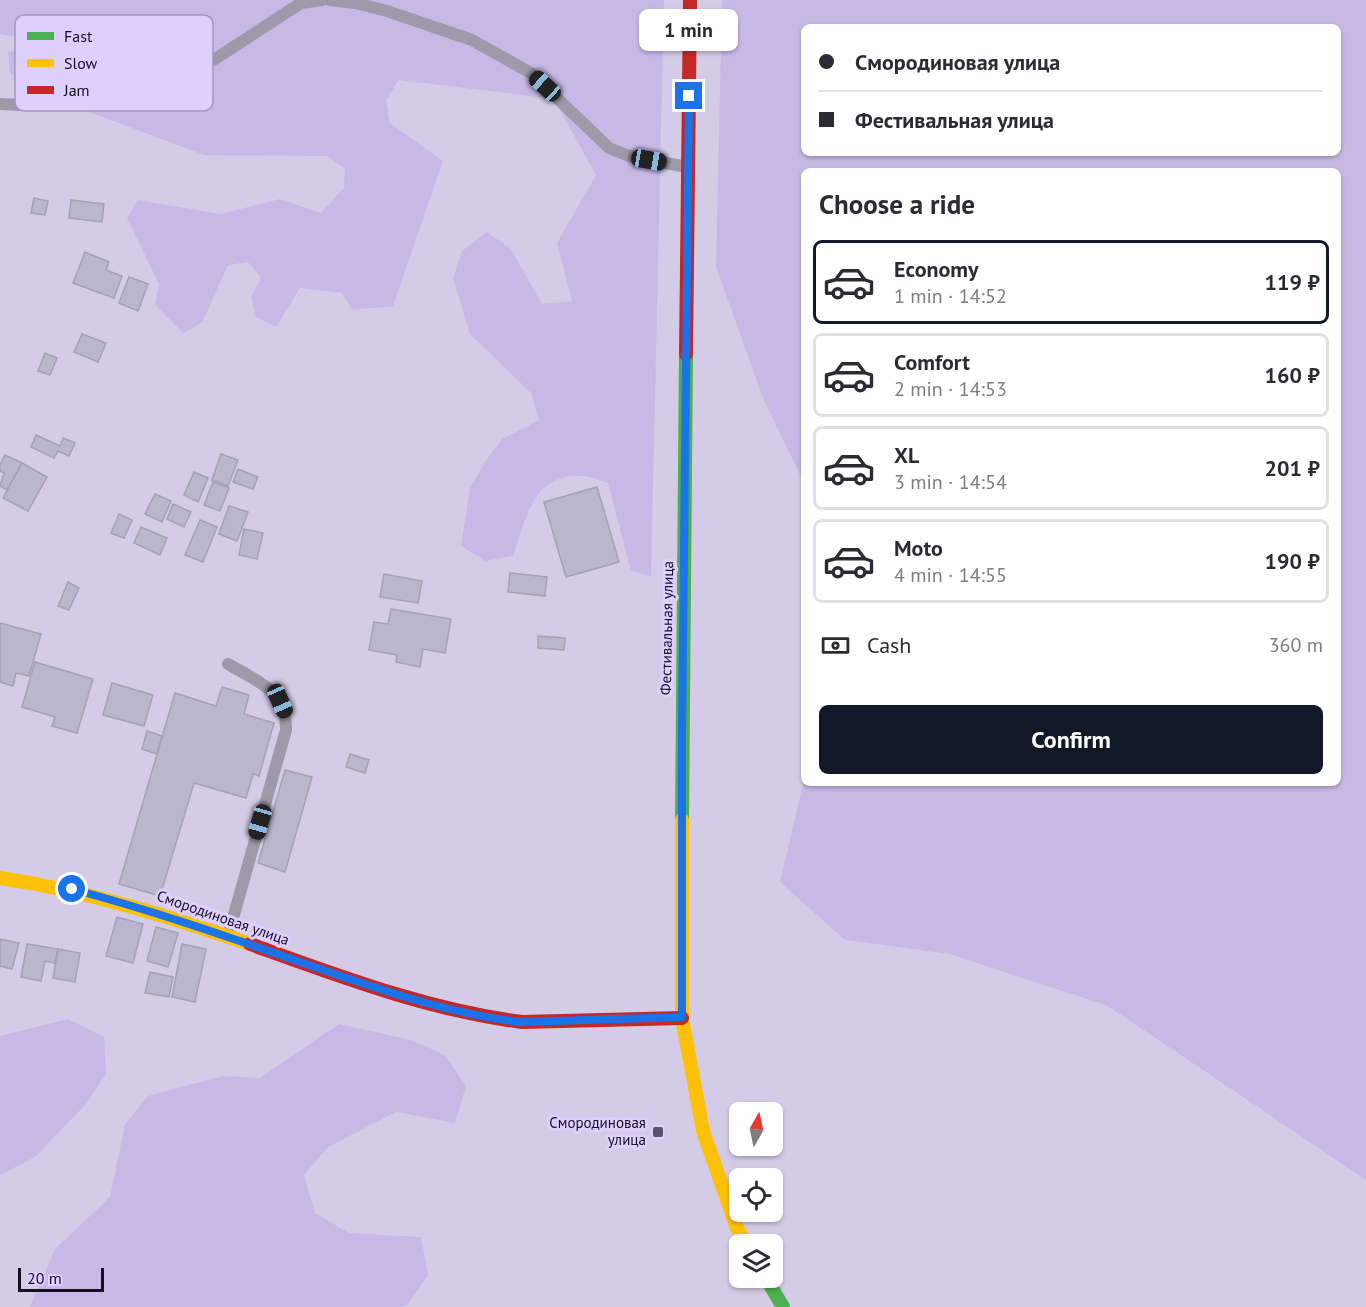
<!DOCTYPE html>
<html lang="en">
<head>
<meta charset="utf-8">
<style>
  :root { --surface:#fff; --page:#f2f2f3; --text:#2b2b33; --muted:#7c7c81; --line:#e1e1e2; --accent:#111827 }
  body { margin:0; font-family:"PT Sans",sans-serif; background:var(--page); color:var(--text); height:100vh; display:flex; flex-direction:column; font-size:22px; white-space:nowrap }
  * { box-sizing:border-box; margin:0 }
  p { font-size:20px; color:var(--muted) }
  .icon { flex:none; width:33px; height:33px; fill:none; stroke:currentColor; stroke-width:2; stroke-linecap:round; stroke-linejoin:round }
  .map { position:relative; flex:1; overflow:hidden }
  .details { position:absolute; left:801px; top:168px; width:540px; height:618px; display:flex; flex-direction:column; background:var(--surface); border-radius:9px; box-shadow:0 2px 4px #0004 }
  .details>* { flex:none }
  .hud { position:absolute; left:801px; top:24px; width:540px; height:132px; border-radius:9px; box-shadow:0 2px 4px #0004; display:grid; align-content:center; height:132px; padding:0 18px; background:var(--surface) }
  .needle { width:39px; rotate:9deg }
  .buttons { position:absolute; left:729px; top:1102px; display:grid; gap:12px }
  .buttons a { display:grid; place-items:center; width:54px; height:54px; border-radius:9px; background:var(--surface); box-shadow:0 2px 4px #0004; font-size:30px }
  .scale { position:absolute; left:18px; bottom:15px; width:86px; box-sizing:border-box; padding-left:6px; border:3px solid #161021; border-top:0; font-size:16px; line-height:21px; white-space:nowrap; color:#161021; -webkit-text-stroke:4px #ddcffe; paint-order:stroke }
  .end { position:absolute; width:27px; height:27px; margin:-14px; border:8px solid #1a73e8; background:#fff; box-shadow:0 0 0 3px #fff }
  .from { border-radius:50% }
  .bubble { position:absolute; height:42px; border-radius:9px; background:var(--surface); box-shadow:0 2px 4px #0004; font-size:20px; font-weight:700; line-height:42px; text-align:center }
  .car { position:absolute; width:18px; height:36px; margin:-18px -9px; border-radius:8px; box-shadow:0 0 4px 2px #0007; background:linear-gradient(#222 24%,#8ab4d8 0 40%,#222 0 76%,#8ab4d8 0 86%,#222 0) }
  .hud b { display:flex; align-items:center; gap:21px; height:57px; font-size:22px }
  .hud b+b { border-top:2px solid var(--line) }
  .hud i { width:15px; height:15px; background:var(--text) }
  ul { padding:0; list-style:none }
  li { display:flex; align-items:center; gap:18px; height:84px; margin:0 12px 9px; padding:0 6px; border:3px solid var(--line); border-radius:9px }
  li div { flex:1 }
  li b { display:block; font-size:22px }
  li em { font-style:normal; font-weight:700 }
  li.on { border-color:var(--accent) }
  li>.icon { width:54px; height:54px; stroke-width:1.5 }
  h2 { padding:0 18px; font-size:27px; line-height:72px }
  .pay { display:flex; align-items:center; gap:15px; height:66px; padding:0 18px; font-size:22px }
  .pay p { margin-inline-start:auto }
  .cta { display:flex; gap:12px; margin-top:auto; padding:12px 18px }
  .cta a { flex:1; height:69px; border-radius:9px; background:var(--accent); color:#fff; font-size:24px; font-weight:700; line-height:69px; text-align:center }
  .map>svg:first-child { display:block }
  .green { fill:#c7b9e6; fill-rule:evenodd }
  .building { fill:#bab7cc; stroke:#a4a1b4; stroke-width:1.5 }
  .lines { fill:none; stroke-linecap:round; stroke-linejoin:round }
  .lane { stroke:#9e99aa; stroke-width:12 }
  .fast { stroke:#4caf50; stroke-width:14 }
  .slow { stroke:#ffc107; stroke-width:14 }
  .jam { stroke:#c62828; stroke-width:14 }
  .route { stroke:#1a73e8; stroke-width:8 }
  .poi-dot { fill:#585266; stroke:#ddcffe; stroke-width:2 }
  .labels { text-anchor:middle; stroke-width:6; stroke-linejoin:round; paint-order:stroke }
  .street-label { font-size:15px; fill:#161021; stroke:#ddcffe }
  .poi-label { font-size:15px; fill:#161021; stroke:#ddcffe; text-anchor:end }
  .key { fill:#ddcffe; stroke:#a196bc; stroke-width:1.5 }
  .key-label { font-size:16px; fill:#161021 }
</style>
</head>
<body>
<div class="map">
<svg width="1366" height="1307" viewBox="0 0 1366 1307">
  <rect width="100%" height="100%" fill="#d4cce6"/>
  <g class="green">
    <path d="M0,0h664l-13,576 -20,-5 -23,-88c-8,-2 -18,-7 -27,-7 -49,-2 -55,43 -68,80l-28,5 -24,-15 9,-58 15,-26 17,-23 37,-19 -8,-27 -61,-59 -17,-56 9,-27 25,-19 24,17 31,55 30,-3 -15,-58 39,-68 -42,-76 -155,-19 -13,20 4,23 53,38 -50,145 -41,4 -10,-17 -42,-5 -24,39 -20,-10 -5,-20 10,-19 -13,-16 -20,3 -26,58 -19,10 -28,-28 4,-21 -32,-66 11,-18 83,14 59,-15 41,14 23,-25 1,-19 -17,-13 -124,-1 -178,-67 -16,-15 -2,-21 61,-6 -69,-12z"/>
    <path d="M722,0h644v1180l-258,-174 -158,-52 -105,-14 -65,-58 24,-102v3h534v-612h-534v312l-41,-85 -47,-131zM804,27h534v126h-534z"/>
    <polygon points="68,1019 104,1037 106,1074 86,1104 35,1157 0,1175 0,1036"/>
    <polygon points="339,1024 411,1040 445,1055 466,1086 455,1123 396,1112 328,1147 304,1175 315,1213 349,1233 421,1237 428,1275 407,1305 403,1307 30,1307 55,1249 110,1197 125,1124 148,1096 222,1076 260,1078"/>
  </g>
  <g class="building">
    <polygon points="34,198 48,201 45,215 31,213"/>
    <polygon points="71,200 104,204 102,222 69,218"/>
    <polygon points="85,252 109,262 106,270 122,276 114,298 73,283"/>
    <polygon points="129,277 148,284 138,311 119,303"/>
    <polygon points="82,334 106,343 98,362 74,352"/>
    <polygon points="45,353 57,358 50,375 38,371"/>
    <polygon points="36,435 60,446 63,438 75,443 69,456 58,451 54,458 31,447"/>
    <polygon points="221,454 238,460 228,486 212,480"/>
    <polygon points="5,455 22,463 7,490 0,486 4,473 0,471 0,465"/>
    <polygon points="22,463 47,477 28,511 3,498"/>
    <polygon points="238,469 258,477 253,489 233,482"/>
    <polygon points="194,472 208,478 198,502 184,495"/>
    <polygon points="213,482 229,488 220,511 204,505"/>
    <polygon points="597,487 619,562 566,577 544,502"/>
    <polygon points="155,494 171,501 162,522 145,514"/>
    <polygon points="173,504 191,512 184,527 167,519"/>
    <polygon points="229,506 248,512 237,541 219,534"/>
    <polygon points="119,514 132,520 124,538 111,533"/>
    <polygon points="200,520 217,527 203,562 185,555"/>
    <polygon points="141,527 167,538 160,555 134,543"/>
    <polygon points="244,529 263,533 257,559 239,555"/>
    <polygon points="510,573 547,577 545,596 508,592"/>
    <polygon points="384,574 422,581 418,603 380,597"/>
    <polygon points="68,582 79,588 69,610 58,606"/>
    <polygon points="391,609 451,619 445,653 423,649 420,667 396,662 397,655 369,650 374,622 388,624"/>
    <polygon points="0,623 41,634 29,676 16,673 13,686 0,682"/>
    <polygon points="538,636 565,638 564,650 538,648"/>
    <polygon points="35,662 93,679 77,733 52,726 55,717 22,707"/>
    <polygon points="112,683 153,695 144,726 103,715"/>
    <polygon points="222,687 249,695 244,714 274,723 259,776 253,774 246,798 194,783 160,896 119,884 175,693 216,706"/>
    <polygon points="147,731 162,736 157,754 142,749"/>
    <polygon points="350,754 369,760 365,773 346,767"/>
    <polygon points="285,770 312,777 285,872 258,863"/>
    <polygon points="117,917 143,924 133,963 106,956"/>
    <polygon points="156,927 178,933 168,967 147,961"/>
    <polygon points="0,939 19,943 12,969 0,966"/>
    <polygon points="27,944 58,949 55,963 45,961 41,981 21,977"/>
    <polygon points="182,944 206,949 195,1002 172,997"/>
    <polygon points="58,949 80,953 75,982 53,978"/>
    <polygon points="150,972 173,977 169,997 145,993"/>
  </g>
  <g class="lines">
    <g class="lane">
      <polyline points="330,0 356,3 387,11 472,40 531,73 609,148 629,156 687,167"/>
      <polyline points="0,104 21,105 153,82 215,59 301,3 322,0"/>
      <path d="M228,664c29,17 59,27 58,66l-58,206"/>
    </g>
    <g class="fast">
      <polyline points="682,820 686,354"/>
      <polyline points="766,1278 783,1307"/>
    </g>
    <g class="slow">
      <polyline points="682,820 682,1018 703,1131 737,1228 747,1245"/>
      <path d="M0,878c86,13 168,38 250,66"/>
    </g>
    <g class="jam">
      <polyline points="686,354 690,0"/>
      <path d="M250,944c89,32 178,66 272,78l160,-4"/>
    </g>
  </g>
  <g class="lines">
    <path class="route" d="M72,889c79,21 157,48 234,75 66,23 146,51 216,58l160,-5v-285l7,-636"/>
  </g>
  <rect class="poi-dot" x="652" y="1126" width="12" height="12" rx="3"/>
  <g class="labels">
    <g class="street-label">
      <text transform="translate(667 628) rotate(-89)" y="5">Фестивальная улица</text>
      <text transform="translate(223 918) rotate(19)" y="5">Смородиновая улица</text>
    </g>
    <g class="poi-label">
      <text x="646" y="1128">Смородиновая<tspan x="646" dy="17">улица</tspan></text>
    </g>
  </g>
  <rect x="15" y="15" width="198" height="96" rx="9" class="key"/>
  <rect x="27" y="32" width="27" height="8" fill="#4caf50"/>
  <rect x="27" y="59" width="27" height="8" fill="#ffc107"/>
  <rect x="27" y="86" width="27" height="8" fill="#c62828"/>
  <g class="key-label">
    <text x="64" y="42">Fast</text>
    <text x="64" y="69">Slow</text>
    <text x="64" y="96">Jam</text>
  </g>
</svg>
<div class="buttons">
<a><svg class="needle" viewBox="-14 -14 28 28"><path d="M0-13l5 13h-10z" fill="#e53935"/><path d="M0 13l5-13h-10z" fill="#7c7c81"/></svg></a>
<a><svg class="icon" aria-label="locate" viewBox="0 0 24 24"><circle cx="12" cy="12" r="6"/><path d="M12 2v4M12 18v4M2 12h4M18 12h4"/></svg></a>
<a><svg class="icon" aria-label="layers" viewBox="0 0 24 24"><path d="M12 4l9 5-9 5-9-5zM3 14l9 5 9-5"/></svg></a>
</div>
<div class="scale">20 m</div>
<i class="end from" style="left:72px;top:889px"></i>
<i class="end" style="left:689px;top:96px"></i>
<div class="bubble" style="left:639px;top:9px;width:99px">1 min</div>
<i class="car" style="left:545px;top:86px;rotate:312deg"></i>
<i class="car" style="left:649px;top:160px;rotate:100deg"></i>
<i class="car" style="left:280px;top:701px;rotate:156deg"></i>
<i class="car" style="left:260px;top:822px;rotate:196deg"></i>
<div class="hud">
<b><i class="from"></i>Смородиновая улица</b>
<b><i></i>Фестивальная улица</b>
</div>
<section class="details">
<h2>Choose a ride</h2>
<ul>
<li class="on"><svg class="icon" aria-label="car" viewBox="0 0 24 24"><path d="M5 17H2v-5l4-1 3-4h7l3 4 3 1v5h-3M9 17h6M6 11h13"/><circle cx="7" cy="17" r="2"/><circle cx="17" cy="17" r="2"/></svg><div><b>Economy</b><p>1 min · 14:52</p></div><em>119 ₽</em></li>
<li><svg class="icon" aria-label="car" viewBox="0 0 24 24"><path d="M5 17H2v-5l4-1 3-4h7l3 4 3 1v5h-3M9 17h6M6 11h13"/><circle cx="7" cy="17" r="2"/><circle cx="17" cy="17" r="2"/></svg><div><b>Comfort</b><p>2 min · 14:53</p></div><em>160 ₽</em></li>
<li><svg class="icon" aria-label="car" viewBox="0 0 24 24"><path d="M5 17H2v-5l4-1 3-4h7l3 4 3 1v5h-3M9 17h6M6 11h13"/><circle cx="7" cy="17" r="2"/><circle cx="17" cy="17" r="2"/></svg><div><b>XL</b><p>3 min · 14:54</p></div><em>201 ₽</em></li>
<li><svg class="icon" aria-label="car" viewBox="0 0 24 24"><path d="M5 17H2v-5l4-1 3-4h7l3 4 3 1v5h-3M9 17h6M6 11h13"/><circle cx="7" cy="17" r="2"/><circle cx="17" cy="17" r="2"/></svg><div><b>Moto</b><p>4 min · 14:55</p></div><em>190 ₽</em></li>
</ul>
<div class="pay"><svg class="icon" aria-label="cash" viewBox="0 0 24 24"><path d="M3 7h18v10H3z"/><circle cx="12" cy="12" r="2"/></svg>Cash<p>360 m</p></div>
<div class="cta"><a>Confirm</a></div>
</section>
</div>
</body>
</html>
